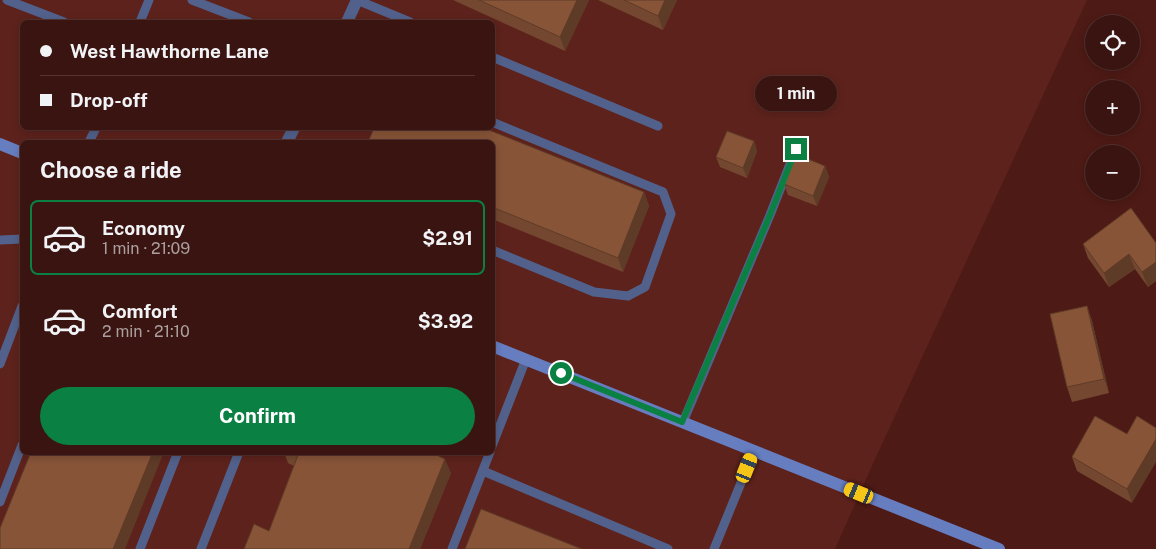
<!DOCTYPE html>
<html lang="en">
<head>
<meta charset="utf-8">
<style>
  :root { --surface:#3a1410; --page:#45211e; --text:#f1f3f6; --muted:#ab9e9f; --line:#543330; --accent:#0b8043 }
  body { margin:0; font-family:"Public Sans",sans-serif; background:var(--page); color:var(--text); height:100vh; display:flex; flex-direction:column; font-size:19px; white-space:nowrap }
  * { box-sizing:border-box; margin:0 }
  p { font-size:16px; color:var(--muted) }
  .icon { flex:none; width:28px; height:28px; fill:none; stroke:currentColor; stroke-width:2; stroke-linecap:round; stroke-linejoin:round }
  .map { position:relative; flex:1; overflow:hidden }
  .drawer { position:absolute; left:20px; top:140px; width:475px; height:315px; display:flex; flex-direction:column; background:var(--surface); border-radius:8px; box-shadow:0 2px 8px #0003,0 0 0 1px var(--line) }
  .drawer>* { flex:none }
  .guide { position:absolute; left:20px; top:20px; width:475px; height:110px; border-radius:8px; box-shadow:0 2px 8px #0003,0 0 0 1px var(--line); display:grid; align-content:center; height:110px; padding:0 20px; background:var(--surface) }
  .buttons { position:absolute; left:1085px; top:15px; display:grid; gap:10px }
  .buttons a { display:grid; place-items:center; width:55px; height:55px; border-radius:50%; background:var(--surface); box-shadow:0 2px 8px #0003,0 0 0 1px var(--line); font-size:25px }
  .end { position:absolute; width:22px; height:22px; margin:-11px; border:6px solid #0b8043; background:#fff; box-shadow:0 0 0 2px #fff }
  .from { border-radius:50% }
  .bubble { position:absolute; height:35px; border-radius:18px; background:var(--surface); box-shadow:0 2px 8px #0003,0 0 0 1px var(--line); font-size:16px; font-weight:700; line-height:35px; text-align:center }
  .car { position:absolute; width:15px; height:30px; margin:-15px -8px; border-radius:6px; box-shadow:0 0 4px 1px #0007; background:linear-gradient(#f5c518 24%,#345 0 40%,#f5c518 0 76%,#345 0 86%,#f5c518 0) }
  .guide b { display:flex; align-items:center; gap:18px; height:48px; font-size:19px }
  .guide b+b { border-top:1px solid var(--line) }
  .guide i { width:12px; height:12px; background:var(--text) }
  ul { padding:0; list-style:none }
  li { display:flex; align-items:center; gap:15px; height:75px; margin:0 10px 8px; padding:0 10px; border:2px solid transparent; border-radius:8px }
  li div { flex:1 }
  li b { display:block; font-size:19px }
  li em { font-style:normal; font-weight:700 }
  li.active { border-color:var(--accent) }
  li>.icon { width:45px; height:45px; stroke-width:1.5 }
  h2 { padding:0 20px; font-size:22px; line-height:60px }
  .action { display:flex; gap:10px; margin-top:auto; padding:10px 20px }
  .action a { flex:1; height:58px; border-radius:30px; background:var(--accent); color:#fff; font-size:20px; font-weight:700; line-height:58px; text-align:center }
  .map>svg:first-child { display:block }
  .built { fill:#5d221c; fill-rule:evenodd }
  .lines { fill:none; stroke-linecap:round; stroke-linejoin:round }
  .lane { stroke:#52618b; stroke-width:9 }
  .street { stroke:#52618b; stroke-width:12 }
  .secondary { stroke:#667dc0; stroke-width:12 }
  .wall { fill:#744830 }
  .shaded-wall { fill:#5e3b27 }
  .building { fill:#875438; stroke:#5e3b27 }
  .route { stroke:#0b8043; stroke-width:6 }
</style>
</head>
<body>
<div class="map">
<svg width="1156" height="549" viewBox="0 0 1156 549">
  <rect width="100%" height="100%" fill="#4e1a15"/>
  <path class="built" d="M0,0h1087l-216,468 -36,81h-835zM22,22h470v106h-470zM22,142h470v310h-470z"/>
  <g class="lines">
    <g class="lane">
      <polyline points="7,0 64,22"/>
      <polyline points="192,0 249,22"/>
      <polyline points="357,0 410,22"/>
      <polyline points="140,22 149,0"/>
      <polyline points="492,57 658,126"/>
      <polyline points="492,122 663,192 671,214 645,287 628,296 594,292 492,250"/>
      <polyline points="89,142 96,128"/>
      <polyline points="0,240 22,239"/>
      <polyline points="0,364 22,306"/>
      <polyline points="683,422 770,215 796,149"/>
      <polyline points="492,446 526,359"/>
      <polyline points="483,471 668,549"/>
      <polyline points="0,502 22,445"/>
      <polyline points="140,549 178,452"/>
      <polyline points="201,549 239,452"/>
      <polyline points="452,549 490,452"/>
      <polyline points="714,549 754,451"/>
    </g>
    <g class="street">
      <polyline points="347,22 357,0"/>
      <polyline points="287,142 294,128"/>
    </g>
    <g class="secondary">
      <polyline points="0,144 22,153"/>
      <polyline points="492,346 999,549"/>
    </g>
  </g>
  <g class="wall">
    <polygon points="453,0 589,0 565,51"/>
    <polygon points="598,0 677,0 663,30"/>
    <polygon points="754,141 757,151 747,178 720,167 716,157"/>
    <polygon points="492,142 644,192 649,206 623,272 492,219"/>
    <polygon points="825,166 829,177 817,206 788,195 784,184"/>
    <polygon points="1156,243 1156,281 1148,287 1135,269 1109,287 1088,258 1083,244"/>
    <polygon points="1087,306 1092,321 1109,393 1072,402 1067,387"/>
    <polygon points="1127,434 1132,503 1077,471 1072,457"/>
    <polygon points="284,452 430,452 451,473 420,549 244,549 269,531 294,466 288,463"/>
  </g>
  <g class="shaded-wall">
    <polygon points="577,0 589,0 565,51 560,37"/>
    <polygon points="665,0 677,0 663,30 658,16"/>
    <polygon points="754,141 757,151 747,178 743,168"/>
    <polygon points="825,166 829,177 817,206 813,196"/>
    <polygon points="644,192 649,206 623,272 618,258"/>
    <polygon points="1129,254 1135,269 1109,287 1104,273"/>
    <polygon points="1156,262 1156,281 1148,287 1142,272"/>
    <polygon points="1087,306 1092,321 1109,393 1104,379"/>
    <polygon points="1156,439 1156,462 1132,503 1127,489"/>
    <polygon points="153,452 164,452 125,549 113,549"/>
    <polygon points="445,459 451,473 420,549 409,549"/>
  </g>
  <g class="building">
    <polygon points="479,0 577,0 560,37"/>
    <polygon points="624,0 665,0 658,16"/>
    <polygon points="374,128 484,128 644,192 618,258 492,207 492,142 368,142"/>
    <polygon points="727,131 754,141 743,168 716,157"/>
    <polygon points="796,154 825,166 813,196 784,184"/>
    <polygon points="1131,208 1156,243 1156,262 1142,272 1129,254 1104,273 1083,244"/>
    <polygon points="1087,306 1104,379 1067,387 1050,314"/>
    <polygon points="1095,416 1127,434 1137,416 1156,428 1156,439 1127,489 1072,457"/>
    <polygon points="31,452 153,452 113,549 0,549 0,528"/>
    <polygon points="292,452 430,452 445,459 409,549 244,549 254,524 269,531 298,455"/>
    <polygon points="481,509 582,549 465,549"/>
  </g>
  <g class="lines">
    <polyline class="route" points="561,373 682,422 770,215 796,149"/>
  </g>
</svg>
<div class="buttons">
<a><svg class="icon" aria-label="locate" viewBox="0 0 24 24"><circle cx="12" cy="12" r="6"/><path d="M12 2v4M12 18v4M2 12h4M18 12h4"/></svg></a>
<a>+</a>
<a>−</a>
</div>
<i class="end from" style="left:561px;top:373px"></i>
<i class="end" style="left:796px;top:149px"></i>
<div class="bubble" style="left:755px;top:76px;width:82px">1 min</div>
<i class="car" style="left:747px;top:468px;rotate:22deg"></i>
<i class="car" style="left:859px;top:493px;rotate:292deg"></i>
<div class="guide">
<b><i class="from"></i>West Hawthorne Lane</b>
<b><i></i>Drop-off</b>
</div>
<section class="drawer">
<h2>Choose a ride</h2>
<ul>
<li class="active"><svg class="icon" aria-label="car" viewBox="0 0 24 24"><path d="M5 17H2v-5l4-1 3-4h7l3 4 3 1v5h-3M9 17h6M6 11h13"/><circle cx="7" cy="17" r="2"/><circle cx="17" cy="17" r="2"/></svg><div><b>Economy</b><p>1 min · 21:09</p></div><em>$2.91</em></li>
<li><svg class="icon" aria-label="car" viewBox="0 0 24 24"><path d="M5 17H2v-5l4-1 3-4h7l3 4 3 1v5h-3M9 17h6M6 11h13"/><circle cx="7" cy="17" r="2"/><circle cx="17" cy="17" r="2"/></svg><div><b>Comfort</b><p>2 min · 21:10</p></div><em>$3.92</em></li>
</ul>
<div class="action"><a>Confirm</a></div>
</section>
</div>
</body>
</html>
